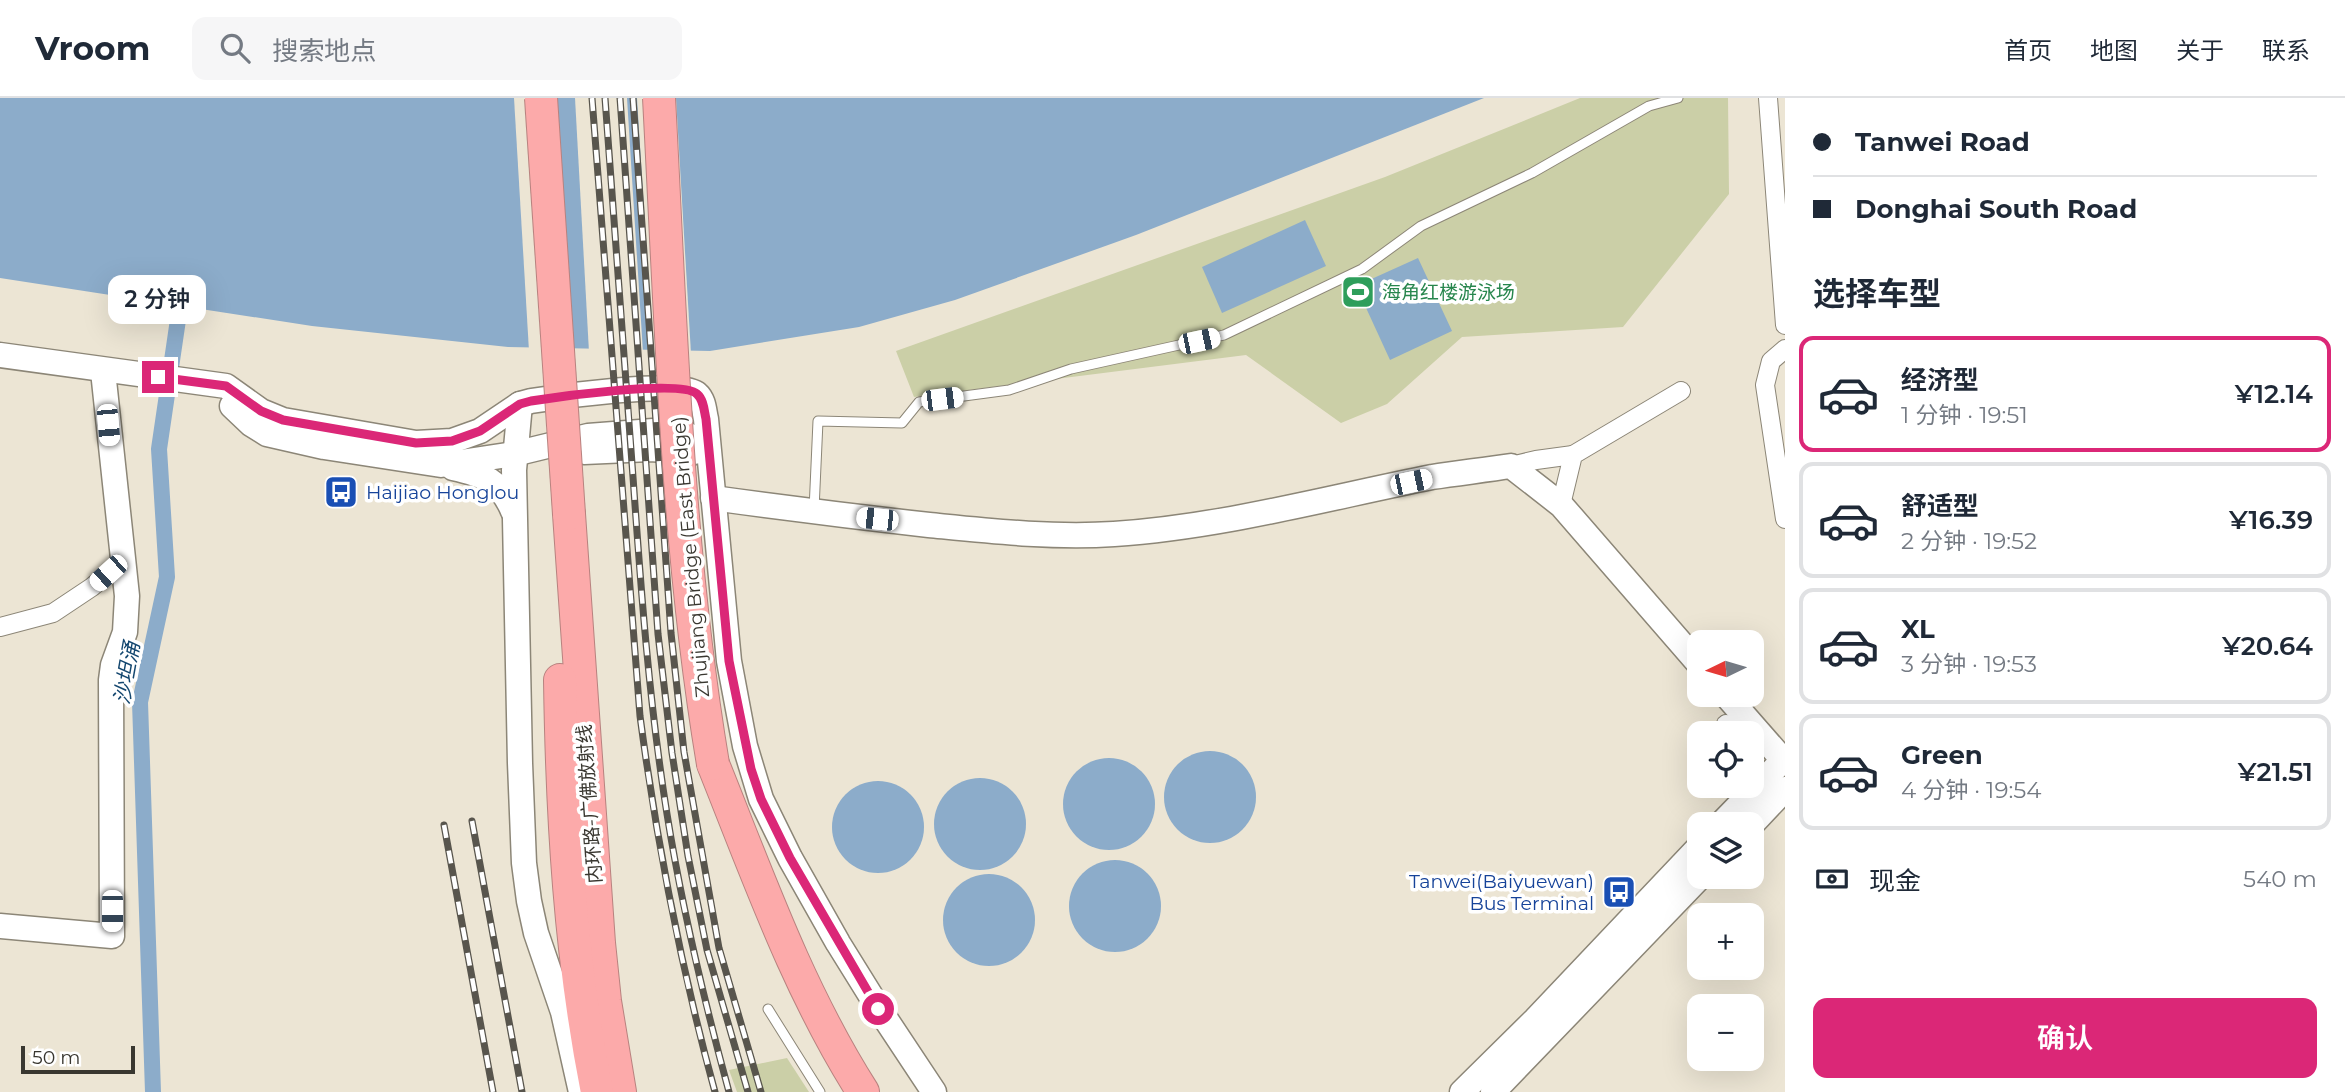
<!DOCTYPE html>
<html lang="zh">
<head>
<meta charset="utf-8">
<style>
  :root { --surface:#fff; --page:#f6f6f7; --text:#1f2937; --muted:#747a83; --line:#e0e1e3; --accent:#db2777 }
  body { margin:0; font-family:Montserrat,"Noto Sans SC",sans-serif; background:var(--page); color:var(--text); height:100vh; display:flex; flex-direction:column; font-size:26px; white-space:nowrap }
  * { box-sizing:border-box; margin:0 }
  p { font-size:23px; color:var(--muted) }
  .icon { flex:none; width:38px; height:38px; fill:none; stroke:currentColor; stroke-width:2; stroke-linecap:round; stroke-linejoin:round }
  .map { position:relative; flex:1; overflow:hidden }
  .details { display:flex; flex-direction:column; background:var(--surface); width:560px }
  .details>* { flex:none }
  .top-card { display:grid; align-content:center; height:154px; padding:0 28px; background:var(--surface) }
  .needle { width:46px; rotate:265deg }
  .tools { position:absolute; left:1687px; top:532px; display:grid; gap:14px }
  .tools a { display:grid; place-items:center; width:77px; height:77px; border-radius:14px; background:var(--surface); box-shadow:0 7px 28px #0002; font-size:35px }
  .scale { position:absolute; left:21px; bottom:18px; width:114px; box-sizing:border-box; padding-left:7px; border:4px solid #393730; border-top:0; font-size:19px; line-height:24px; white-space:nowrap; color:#393730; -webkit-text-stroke:5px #fff; paint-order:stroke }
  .end { position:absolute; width:32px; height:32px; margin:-16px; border:9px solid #db2777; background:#fff; box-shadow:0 0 0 4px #fff }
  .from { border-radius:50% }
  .bubble { position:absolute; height:49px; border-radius:14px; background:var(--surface); box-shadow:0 7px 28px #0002; font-size:23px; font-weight:600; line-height:49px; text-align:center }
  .car { position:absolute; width:21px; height:42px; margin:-21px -10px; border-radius:9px; box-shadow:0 0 5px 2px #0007; background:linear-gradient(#fff 24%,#345 0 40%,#fff 0 76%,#345 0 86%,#fff 0) }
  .top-card b { display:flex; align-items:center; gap:24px; height:66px; font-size:26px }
  .top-card b+b { border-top:2px solid var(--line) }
  .top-card i { width:18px; height:18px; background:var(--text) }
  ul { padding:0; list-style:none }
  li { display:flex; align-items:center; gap:21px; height:116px; margin:0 14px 10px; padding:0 14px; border:4px solid var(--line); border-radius:14px }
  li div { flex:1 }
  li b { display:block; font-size:26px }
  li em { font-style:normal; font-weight:600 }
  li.current { border-color:var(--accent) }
  li>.icon { width:63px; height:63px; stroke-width:1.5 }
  h2 { padding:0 28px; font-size:32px; line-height:84px }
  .pay { display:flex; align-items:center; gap:18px; height:77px; padding:0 28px; font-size:26px }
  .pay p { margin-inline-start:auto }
  .action { display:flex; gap:14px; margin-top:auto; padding:14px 28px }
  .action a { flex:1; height:80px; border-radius:14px; background:var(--accent); color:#fff; font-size:28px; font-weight:600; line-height:80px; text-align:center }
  header { display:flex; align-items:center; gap:42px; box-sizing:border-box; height:98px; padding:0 35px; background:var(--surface); border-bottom:2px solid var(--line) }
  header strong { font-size:33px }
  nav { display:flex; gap:38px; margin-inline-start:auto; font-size:24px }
  .search { width:490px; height:63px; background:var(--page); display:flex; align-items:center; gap:18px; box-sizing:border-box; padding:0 24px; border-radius:14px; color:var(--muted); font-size:26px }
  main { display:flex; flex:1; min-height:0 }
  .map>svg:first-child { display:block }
  .green { fill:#cbcfa7 }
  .water { fill:#8cacca }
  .pier { fill:#ece5d4 }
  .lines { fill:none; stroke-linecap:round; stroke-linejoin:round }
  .canal { stroke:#8cacca; stroke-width:16 }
  .lane-casing { stroke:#8c8677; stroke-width:11 }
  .street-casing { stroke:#8c8677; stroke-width:20 }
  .secondary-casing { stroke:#8c8677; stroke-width:27 }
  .highway-casing { stroke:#b8827f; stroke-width:34 }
  .lane { stroke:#fff; stroke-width:9 }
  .street { stroke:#fff; stroke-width:18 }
  .secondary { stroke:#fff; stroke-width:24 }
  .highway { stroke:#fcaaaa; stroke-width:32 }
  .rail-casing { stroke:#58554d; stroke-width:7 }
  .rail { stroke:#fff; stroke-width:4.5; stroke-dasharray:13; stroke-linecap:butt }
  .highway-bridge-casing { stroke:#b8827f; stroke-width:34; stroke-linecap:butt }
  .highway-bridge { stroke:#fcaaaa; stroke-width:32 }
  .route { stroke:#db2777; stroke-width:9 }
  .labels { text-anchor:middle; stroke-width:7; stroke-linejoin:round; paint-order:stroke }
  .leisure-label { font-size:19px; fill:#27864d; stroke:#fff; text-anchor:start }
  .transit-label { font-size:19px; fill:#164399; stroke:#fff; text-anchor:start }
  .street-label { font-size:19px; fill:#393730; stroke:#fff }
  .water-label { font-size:21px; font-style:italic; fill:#14476f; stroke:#fff }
</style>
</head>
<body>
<header>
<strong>Vroom</strong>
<div class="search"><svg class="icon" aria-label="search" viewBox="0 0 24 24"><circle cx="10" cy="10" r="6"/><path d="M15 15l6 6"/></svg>搜索地点</div>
<nav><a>首页</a><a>地图</a><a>关于</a><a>联系</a></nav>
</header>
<main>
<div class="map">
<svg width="1785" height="994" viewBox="0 0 1785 994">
  <rect width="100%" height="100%" fill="#ece5d4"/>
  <g class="green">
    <polygon points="1580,0 1728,0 1729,96 1623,229 1462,239 1387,306 1341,325 1246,257 914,299 896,253 1385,79"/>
    <polygon points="787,960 809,994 737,994 729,972"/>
  </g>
  <g class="water">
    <polygon points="0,0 1484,0 1136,137 955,202 859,229 710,253 508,249 312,228 0,180"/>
    <polygon points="1305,122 1326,168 1222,215 1202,169"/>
    <polygon points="1418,160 1452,233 1390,262 1356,188"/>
    <circle cx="1210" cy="699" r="46"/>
    <circle cx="1109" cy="706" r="46"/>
    <circle cx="980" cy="726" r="46"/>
    <circle cx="878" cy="729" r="46"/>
    <circle cx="1115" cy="808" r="46"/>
    <circle cx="989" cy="822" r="46"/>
  </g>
  <g class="pier">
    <polygon points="514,0 557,0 573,254 529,253"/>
    <polygon points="575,0 627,0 643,255 589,254"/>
    <polygon points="637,0 676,0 691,256 653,255"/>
  </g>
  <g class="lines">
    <polyline class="canal" points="153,994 140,604 167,479 159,351 180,208"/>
    <defs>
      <g id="lane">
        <polyline points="814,412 818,323 902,325 919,304 1009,292 1071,271 1224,237 1362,171 1421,128 1532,75 1649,8 1678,0"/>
        <polyline points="768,911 820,994"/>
      </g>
      <g id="street">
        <polyline points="1768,0 1785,227"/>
        <polyline points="1785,251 1771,263 1765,287 1785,421"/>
        <polyline points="1511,368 1536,362 1573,357"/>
        <polyline points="1561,407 1573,357 1681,293"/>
        <polyline points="0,529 53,515 92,489 123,462"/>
        <polyline points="1726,626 1731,635"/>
        <polyline points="1752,669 1769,693"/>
      </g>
      <g id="secondary">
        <path d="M0,257l226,31 35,25 22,9 133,23 36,-2 28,-10 40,-27 11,-3c25,-4 151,-22 166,-7 7,6 7,17 9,25l23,242 16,85 16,53 29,59 48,85 41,66 55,83"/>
        <polyline points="520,306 514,372 520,665 524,765 529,803 536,835 563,914 581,994"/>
        <polyline points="232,308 251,326 267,336 324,349 441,367 514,356 588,338 653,333 686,336 692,339"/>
        <polyline points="584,354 650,351 695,354"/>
        <path d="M453,370c31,7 47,12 60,43"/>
        <path d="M713,400c72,10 144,19 216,27 61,6 123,13 185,9 107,-7 213,-36 318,-57 26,-4 53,-7 79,-11l50,39 138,159"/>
        <polyline points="1726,597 1783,662"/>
        <polyline points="1721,726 1785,660"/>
        <polyline points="1752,726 1785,691"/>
        <polyline points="0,828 112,838 111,582 113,567 125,534 127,498 103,273"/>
        <polyline points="1462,994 1535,922 1699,749"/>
        <polyline points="1493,994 1700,779"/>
      </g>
      <g id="highway">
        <polyline points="569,416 599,845 605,903 620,994"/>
        <path d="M560,582c2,138 10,277 37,412"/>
        <path d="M713,666c45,112 85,226 150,328"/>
      </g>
    </defs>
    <use href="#lane" class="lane-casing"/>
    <use href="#street" class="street-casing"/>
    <use href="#secondary" class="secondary-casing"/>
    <use href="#highway" class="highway-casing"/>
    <use href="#lane" class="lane"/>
    <use href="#street" class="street"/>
    <use href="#secondary" class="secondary"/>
    <use href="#highway" class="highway"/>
    <defs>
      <g id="rail">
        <path d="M592,0l48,618c17,128 41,252 75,376"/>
        <path d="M605,0c9,126 19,253 28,379 8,113 16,225 34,337 15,94 37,186 62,278"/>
        <polyline points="620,0 658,536 672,655 688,758 707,852 748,994"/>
        <polyline points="633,0 671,535 684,654 719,850 761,994"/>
        <polyline points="472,723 522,994"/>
        <polyline points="444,727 493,994"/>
      </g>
    </defs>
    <use href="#rail" class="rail-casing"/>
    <use href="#rail" class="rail"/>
    <defs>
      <g id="highway-bridge">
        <polyline points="541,0 569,416"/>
        <path d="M659,0c12,222 17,446 54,666"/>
      </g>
    </defs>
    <use href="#highway-bridge" class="highway-bridge-casing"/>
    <use href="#highway-bridge" class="highway-bridge"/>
  </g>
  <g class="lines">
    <path class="route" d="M158,279l68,9 35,25 22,9 133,23 36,-2 28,-10 40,-27 11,-3c25,-4 151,-22 166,-7 7,6 7,17 9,25l23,242 22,108 10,30 29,59 88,151"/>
  </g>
  <defs>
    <symbol id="stadium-square" viewBox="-11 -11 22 22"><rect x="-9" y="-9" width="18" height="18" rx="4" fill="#2e9e5b" stroke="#fff"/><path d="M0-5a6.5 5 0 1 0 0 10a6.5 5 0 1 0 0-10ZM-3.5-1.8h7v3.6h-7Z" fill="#fff"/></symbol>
    <symbol id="bus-square" viewBox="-11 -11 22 22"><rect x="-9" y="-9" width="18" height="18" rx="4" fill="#1a4fb4" stroke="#fff"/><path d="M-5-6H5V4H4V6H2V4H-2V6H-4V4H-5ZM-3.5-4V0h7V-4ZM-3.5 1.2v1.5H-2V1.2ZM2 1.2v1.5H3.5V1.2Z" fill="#fff"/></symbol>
  </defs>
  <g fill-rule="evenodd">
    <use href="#stadium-square" x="1339" y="175" width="38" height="38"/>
    <use href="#bus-square" x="322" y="375" width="38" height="38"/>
    <use href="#bus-square" x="1600" y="775" width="38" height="38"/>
  </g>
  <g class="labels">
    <g class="leisure-label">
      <text x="1382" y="201">海角红楼游泳场</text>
    </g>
    <g class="transit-label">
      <text x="366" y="401">Haijiao Honglou</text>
      <text x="1594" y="790" text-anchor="end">Tanwei(Baiyuewan)<tspan x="1594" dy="22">Bus Terminal</tspan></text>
    </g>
    <g class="street-label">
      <text transform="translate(690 459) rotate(-95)" y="7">Zhujiang Bridge (East Bridge)</text>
      <text transform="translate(589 706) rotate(-94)" y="7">内环路-广佛放射线</text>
    </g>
    <g class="water-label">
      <text transform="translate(127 575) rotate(-80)" y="7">沙坦涌</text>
    </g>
  </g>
</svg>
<div class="tools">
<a><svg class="needle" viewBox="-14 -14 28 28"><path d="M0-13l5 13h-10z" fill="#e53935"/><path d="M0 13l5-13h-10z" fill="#747a83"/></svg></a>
<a><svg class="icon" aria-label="locate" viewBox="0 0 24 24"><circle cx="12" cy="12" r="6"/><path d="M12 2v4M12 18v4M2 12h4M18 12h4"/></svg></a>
<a><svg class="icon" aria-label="layers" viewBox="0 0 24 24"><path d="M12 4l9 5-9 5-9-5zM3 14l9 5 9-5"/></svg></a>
<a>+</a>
<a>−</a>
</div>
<div class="scale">50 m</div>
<i class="end from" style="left:878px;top:911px"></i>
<i class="end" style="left:158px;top:279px"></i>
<div class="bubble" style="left:108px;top:177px;width:98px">2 分钟</div>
<i class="car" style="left:1199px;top:243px;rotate:78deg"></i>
<i class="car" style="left:942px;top:301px;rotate:83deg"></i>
<i class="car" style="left:108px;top:327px;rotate:175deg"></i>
<i class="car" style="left:1411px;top:384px;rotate:78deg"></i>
<i class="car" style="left:877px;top:421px;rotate:276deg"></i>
<i class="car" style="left:108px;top:475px;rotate:228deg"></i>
<i class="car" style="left:112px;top:813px;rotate:180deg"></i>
</div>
<section class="details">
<div class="top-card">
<b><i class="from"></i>Tanwei Road</b>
<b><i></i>Donghai South Road</b>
</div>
<h2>选择车型</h2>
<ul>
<li class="current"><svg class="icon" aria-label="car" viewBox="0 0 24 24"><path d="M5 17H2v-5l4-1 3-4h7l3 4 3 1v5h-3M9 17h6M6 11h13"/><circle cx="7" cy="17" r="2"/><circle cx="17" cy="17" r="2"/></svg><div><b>经济型</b><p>1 分钟 · 19:51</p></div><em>¥12.14</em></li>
<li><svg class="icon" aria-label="car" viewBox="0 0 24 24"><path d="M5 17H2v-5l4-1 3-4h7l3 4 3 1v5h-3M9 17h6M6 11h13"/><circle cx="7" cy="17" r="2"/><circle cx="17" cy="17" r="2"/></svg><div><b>舒适型</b><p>2 分钟 · 19:52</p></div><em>¥16.39</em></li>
<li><svg class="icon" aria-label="car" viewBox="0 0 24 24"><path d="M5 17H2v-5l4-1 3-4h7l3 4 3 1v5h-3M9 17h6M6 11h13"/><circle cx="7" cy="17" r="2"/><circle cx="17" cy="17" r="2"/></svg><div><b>XL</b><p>3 分钟 · 19:53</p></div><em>¥20.64</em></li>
<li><svg class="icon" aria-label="car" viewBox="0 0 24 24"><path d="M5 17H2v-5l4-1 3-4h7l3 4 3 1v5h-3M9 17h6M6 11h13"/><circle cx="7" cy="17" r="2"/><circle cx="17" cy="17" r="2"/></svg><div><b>Green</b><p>4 分钟 · 19:54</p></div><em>¥21.51</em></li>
</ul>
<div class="pay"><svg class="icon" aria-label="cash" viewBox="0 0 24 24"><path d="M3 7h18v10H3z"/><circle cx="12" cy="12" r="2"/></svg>现金<p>540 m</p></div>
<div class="action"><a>确认</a></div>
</section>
</main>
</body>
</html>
